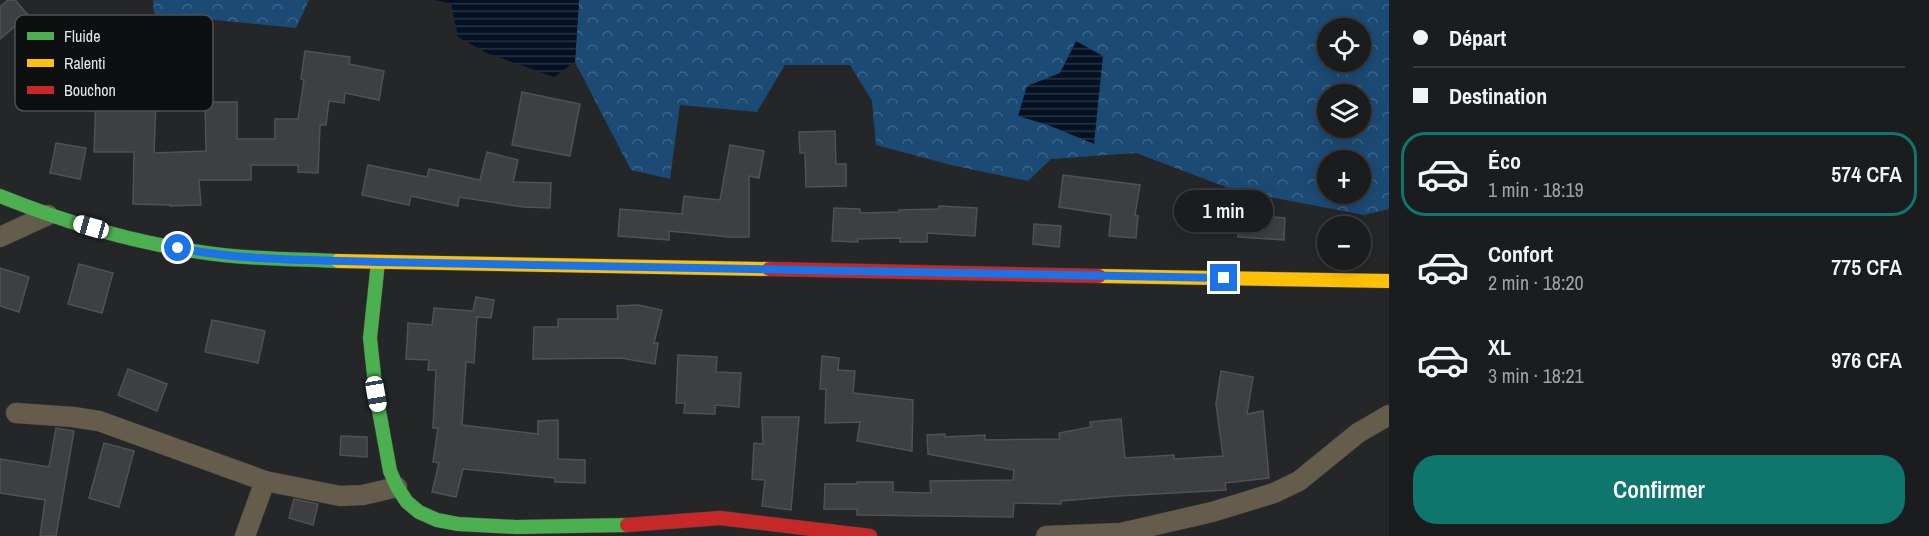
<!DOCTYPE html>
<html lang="fr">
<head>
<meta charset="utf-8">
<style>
  :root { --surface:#1b1c1e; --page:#242527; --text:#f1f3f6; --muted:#a0a1a4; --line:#393a3c; --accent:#0f766e }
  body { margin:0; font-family:"Archivo Narrow",sans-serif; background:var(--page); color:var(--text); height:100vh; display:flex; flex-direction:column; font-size:22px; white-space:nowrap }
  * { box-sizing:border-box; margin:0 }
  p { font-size:20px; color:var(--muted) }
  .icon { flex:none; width:33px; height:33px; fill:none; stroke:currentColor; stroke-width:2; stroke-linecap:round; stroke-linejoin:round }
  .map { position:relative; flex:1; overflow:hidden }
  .details { display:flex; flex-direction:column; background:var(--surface); width:540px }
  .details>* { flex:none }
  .top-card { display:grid; align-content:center; height:132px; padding:0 24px; background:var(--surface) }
  .tools { position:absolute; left:1317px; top:18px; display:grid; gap:12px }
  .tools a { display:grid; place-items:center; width:54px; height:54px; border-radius:50%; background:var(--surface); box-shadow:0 3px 15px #0003,0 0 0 2px var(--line); font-size:30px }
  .end { position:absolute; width:27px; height:27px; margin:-14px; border:8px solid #1a73e8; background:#fff; box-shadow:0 0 0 3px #fff }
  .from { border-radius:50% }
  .bubble { position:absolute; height:42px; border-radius:21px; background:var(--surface); box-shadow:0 3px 15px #0003,0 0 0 2px var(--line); font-size:20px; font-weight:600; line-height:42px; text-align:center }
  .car { position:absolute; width:18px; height:36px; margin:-18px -9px; border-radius:8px; box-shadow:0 0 4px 2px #0007; background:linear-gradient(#fff 24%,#345 0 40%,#fff 0 76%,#345 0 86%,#fff 0) }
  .top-card b { display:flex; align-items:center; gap:21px; height:57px; font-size:22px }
  .top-card b+b { border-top:2px solid var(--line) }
  .top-card i { width:15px; height:15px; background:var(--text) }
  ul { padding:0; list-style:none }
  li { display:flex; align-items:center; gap:18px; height:84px; margin:0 12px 9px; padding:0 12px; border:3px solid transparent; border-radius:24px }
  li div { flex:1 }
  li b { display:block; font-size:22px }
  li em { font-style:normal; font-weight:600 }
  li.current { border-color:var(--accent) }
  li>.icon { width:54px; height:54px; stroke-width:1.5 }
  .action { display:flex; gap:12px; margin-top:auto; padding:12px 24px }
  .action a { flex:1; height:69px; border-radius:24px; background:var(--accent); color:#fff; font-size:24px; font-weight:600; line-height:69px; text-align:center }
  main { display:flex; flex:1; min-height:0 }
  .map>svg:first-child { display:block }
  .forest { fill:url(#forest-crowns); fill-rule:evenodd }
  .water { fill:url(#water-rules) }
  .building { fill:#3d3f40; stroke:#505153; stroke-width:1.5 }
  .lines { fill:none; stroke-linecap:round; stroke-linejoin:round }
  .street-casing { stroke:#404142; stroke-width:21 }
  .fast-casing { stroke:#404142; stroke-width:15 }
  .slow-casing { stroke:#404142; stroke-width:15 }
  .jam-casing { stroke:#404142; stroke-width:15 }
  .street { stroke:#655c4c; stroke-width:20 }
  .fast { stroke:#4caf50; stroke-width:14 }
  .slow { stroke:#ffc107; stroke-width:14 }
  .jam { stroke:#c62828; stroke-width:14 }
  .route { stroke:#1a73e8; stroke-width:8 }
  .key { fill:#0e0f10; stroke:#4e5051; stroke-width:1.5 }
  .key-label { font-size:16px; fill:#e3e6e8 }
</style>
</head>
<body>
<main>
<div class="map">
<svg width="1389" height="536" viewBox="0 0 1389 536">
  <defs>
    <pattern id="forest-crowns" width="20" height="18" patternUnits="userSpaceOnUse" patternTransform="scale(1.5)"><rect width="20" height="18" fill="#1b4b75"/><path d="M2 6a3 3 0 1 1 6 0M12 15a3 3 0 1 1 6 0" fill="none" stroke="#3c6589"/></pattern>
    <pattern id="water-rules" width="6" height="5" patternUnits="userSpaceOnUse" patternTransform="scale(1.5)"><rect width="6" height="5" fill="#031123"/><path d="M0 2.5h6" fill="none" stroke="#283443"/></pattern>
  </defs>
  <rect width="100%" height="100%" fill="#242628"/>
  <g class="forest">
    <polygon points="153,0 309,0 296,28 154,14"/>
    <path d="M579,0h810v209l-25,6 -130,-25 -98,-37 -85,6 -23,22 -77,-16 -75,-20 -4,-44 -22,-36h-65l-28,47 -77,-7 -10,74 -39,-9 -56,-108zM1328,28h32v34h-32zM1328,94h32v34h-32zM1328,160h32v34h-32z"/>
  </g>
  <g class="water">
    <polygon points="435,0 579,0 575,62 554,77 487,53 458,37 451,4"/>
    <polygon points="1076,41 1103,56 1094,144 1048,125 1018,116 1027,86 1060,73"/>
  </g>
  <g class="building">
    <polygon points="8,0 15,0 28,15 0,39 0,7"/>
    <polygon points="305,51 350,57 349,64 384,71 379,100 345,93 344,103 329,101 326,125 320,125 318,173 298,172 298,165 251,165 251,180 199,180 201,205 170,206 170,205 133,204 134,152 94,152 96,98 156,102 154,153 206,151 205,102 237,102 237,139 275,139 275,119 298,119 304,80 301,79"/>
    <polygon points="522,92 580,104 570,156 512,145"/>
    <polygon points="835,131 836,164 846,164 846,186 806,187 805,153 800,153 799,132"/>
    <polygon points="56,143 86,148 80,179 50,173"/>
    <polygon points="730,145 764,151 759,178 749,176 749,237 730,237 669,231 669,240 618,236 620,209 682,214 684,196 720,200"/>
    <polygon points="487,152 518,160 513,182 551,183 550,208 523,207 459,197 458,206 411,196 409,205 362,195 368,165 427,177 429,169 480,180"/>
    <polygon points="1063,175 1140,185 1135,215 1138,216 1136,238 1109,236 1111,215 1059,207"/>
    <polygon points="939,206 977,208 975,236 927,233 927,242 900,242 900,238 858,239 858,242 832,241 834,208 860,209 860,213 899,212 899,210 939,209"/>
    <polygon points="1240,214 1285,218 1284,240 1238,237"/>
    <polygon points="1034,224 1061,226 1059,247 1033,244"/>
    <polygon points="79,264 113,273 102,313 68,304"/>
    <polygon points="0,268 29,277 19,312 0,306"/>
    <polygon points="476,297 494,300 491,318 477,317 474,363 466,362 462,425 538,434 538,421 558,420 558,459 585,460 585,483 555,482 555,478 463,469 456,497 432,492 439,463 433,462 438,428 433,428 436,370 428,370 429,360 406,359 408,323 432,325 434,308 473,311"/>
    <polygon points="638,305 662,310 654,343 658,343 655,364 621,358 533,359 534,327 558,327 558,319 618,319 617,306"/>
    <polygon points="212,320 265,331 258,363 205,352"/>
    <polygon points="678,355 717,357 716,372 741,373 739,407 715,405 715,414 684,413 685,403 676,403"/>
    <polygon points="822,356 839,358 838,370 855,371 853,393 913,400 912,451 857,441 860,422 825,423 826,389 820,389"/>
    <polygon points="128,369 167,384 157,411 118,395"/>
    <polygon points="1221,371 1253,377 1247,414 1263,411 1269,478 1225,483 1226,490 1119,496 1061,501 1061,504 1014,503 1013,517 857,515 857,509 824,509 825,484 857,484 857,482 893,482 893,492 931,493 930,481 1013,480 1014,470 928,454 927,435 945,434 945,437 985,435 985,440 1060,439 1059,433 1091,427 1090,422 1121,419 1125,458 1174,455 1174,459 1223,456 1216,404"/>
    <polygon points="762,417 799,417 791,510 762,506 765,480 752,479 754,443 763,444"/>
    <polygon points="56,428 74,431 56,536 40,536 45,500 0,493 0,459 49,467"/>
    <polygon points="341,436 367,437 367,457 340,455"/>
    <polygon points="104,443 134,451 119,507 89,498"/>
    <polygon points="294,499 318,504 313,525 289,518"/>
  </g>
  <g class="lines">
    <defs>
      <g id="street">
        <polyline points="0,237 48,215"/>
        <polyline points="16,413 73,417 99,421 265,481 340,496 363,495 397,487"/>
        <polyline points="245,536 265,481"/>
        <polyline points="1046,536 1121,533 1212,512 1274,493 1299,481 1358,433 1389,415"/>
      </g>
      <g id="fast">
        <path d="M0,196c64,26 131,46 200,56 45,7 92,7 138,9"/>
        <polyline points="378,262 370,338 376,394 390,471 397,487 407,502 419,512 437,520 458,524 516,527 627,525"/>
      </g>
      <g id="slow">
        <polyline points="338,261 769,269"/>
        <polyline points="1099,276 1389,281"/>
      </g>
      <g id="jam">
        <polyline points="769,269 1099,276"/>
        <polyline points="627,525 720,518 870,536"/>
      </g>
    </defs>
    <use href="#street" class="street-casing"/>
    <use href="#fast" class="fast-casing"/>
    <use href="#slow" class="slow-casing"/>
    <use href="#jam" class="jam-casing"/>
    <use href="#street" class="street"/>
    <use href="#fast" class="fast"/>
    <use href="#slow" class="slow"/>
    <use href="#jam" class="jam"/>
  </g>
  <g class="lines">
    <path class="route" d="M178,248c66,13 134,12 200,14l846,16"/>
  </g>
  <rect x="15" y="15" width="198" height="96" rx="9" class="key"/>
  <rect x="27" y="32" width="27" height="8" fill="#4caf50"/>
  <rect x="27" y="59" width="27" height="8" fill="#ffc107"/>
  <rect x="27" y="86" width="27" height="8" fill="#c62828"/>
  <g class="key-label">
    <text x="64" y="42">Fluide</text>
    <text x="64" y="69">Ralenti</text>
    <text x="64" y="96">Bouchon</text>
  </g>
</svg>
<div class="tools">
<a><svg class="icon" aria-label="locate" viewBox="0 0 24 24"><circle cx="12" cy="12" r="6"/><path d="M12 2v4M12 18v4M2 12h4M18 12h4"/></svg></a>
<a><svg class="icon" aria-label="layers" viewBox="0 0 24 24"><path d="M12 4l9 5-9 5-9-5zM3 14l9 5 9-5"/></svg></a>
<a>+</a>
<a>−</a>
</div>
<i class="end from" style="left:178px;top:248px"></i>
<i class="end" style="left:1224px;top:278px"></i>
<div class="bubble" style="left:1174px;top:190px;width:99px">1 min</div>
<i class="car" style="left:91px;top:227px;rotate:286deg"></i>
<i class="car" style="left:376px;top:394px;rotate:170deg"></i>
</div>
<section class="details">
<div class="top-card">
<b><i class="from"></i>Départ</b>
<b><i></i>Destination</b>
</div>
<ul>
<li class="current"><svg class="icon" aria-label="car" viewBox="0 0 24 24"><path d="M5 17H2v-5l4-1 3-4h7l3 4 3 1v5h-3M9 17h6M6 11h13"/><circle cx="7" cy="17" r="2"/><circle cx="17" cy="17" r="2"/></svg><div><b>Éco</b><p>1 min · 18:19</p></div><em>574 CFA</em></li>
<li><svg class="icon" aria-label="car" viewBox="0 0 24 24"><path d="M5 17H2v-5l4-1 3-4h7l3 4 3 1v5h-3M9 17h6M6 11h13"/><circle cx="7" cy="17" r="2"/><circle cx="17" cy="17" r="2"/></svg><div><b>Confort</b><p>2 min · 18:20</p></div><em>775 CFA</em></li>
<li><svg class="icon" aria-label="car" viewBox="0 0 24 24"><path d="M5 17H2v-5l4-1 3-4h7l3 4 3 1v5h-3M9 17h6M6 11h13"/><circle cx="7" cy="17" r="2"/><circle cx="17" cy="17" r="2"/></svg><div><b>XL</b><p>3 min · 18:21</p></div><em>976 CFA</em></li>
</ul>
<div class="action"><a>Confirmer</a></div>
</section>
</main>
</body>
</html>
